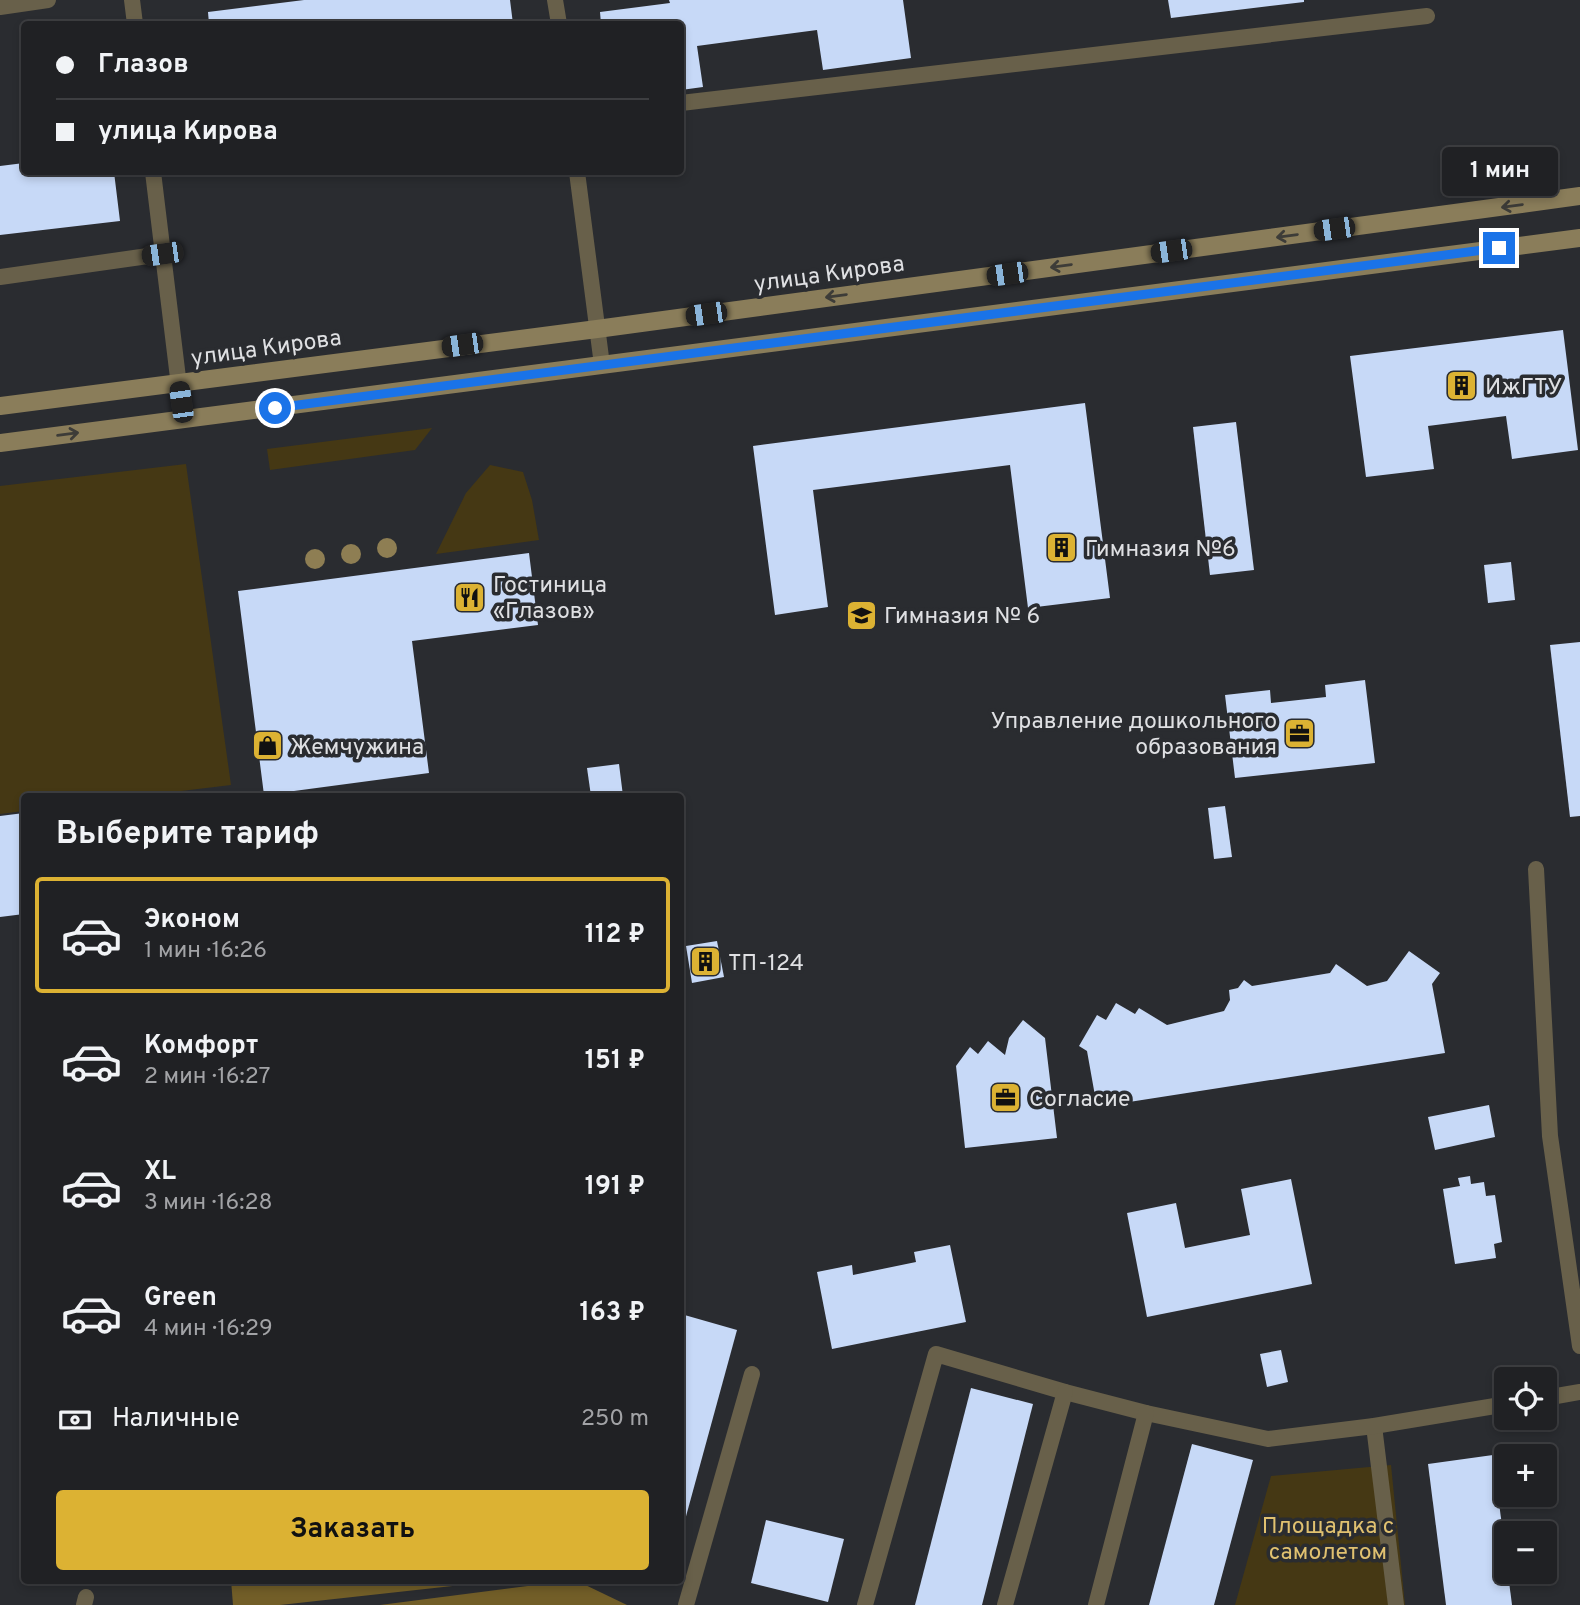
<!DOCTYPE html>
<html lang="ru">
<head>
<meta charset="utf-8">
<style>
  :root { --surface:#202124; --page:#28292c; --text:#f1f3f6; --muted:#a2a3a6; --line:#3d3e41; --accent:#dcb233 }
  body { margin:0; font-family:Overpass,sans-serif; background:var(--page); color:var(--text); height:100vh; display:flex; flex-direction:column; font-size:26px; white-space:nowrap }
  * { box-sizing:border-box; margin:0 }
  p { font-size:23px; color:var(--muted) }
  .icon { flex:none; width:38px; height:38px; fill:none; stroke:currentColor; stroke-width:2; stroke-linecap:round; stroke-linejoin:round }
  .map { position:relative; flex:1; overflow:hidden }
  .panel { position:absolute; left:21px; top:793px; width:663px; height:791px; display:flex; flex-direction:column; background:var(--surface); border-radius:7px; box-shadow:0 4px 10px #0003,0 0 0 2px var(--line) }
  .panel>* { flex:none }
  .top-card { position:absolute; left:21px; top:21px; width:663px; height:154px; border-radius:7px; box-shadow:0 4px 10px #0003,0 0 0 2px var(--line); display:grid; align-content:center; height:154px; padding:0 35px; background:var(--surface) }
  .controls { position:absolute; left:1494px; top:1367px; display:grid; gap:14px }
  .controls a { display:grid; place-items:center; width:63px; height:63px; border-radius:7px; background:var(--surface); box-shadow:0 4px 10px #0003,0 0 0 2px var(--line); font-size:35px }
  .end { position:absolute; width:32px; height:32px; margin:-16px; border:9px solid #1a73e8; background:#fff; box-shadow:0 0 0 4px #fff }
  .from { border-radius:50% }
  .bubble { position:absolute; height:49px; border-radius:7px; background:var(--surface); box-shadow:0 4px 10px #0003,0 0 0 2px var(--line); font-size:23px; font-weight:700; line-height:49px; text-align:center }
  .car { position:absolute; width:21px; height:42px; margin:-21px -10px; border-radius:9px; box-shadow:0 0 5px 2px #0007; background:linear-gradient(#222 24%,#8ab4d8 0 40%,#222 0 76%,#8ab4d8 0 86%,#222 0) }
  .top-card b { display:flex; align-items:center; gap:24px; height:66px; font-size:26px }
  .top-card b+b { border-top:2px solid var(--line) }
  .top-card i { width:18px; height:18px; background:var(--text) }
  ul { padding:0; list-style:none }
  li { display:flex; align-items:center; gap:21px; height:116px; margin:0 14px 10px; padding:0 21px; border:4px solid transparent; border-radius:7px }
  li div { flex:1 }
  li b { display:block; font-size:26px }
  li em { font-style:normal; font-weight:700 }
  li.selected { border-color:var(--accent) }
  li>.icon { width:63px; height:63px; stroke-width:1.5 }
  h2 { padding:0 35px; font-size:32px; line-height:84px }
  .pay { display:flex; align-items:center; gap:18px; height:77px; padding:0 35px; font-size:26px }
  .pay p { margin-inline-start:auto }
  .button { display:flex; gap:14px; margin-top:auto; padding:14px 35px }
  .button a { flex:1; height:80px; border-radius:7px; background:var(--accent); color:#111; font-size:28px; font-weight:700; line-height:80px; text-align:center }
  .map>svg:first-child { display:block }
  .green { fill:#453814 }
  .forest { fill:#725e28 }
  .building { fill:#c7d9f7 }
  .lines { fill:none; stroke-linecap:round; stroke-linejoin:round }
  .lane { stroke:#68604a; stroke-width:16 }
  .secondary { stroke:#8a7d5a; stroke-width:18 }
  .tree { fill:#8e7e53 }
  .oneway { stroke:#3d3c38 }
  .route { stroke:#1a73e8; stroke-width:9 }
  .labels { text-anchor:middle; stroke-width:7; stroke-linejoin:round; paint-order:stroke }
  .street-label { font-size:23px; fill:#dfe0e3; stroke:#2a2c30 }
  .poi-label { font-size:23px; fill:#dfe0e3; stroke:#2a2c30; text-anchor:start }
  .park-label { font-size:23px; fill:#e0c170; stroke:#2a2c30 }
</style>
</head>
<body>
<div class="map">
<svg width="1580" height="1605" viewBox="0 0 1580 1605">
  <rect width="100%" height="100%" fill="#2a2c30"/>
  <g class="green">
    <polygon points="432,428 415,450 270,470 267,449"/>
    <polygon points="186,464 231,785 140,796 24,796 24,811 0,814 0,486"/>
    <polygon points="490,465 523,472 532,500 539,540 436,554 466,493"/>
    <polygon points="1391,1465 1405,1605 1235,1605 1271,1476"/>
  </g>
  <g class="forest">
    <polygon points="231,1580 507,1580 280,1605 233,1605"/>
    <polygon points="575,1580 627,1605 380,1605"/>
  </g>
  <g class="building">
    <polygon points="304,0 510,0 513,24 209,24 208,12"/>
    <polygon points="669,0 903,0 911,58 823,70 817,30 697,46 703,87 681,90 681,24 601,24 600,12 670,3"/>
    <polygon points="1168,0 1304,0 1304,2 1171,18"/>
    <polygon points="24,163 24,172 114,172 120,221 0,235 0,166"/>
    <polygon points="1563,330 1578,450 1512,459 1506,416 1428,426 1434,469 1366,477 1350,356"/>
    <polygon points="1085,403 1110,598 1028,608 1010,465 813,490 828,607 775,615 753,446"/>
    <polygon points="1236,422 1254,570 1210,575 1193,427"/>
    <polygon points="529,553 538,625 412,641 429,773 264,795 238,591"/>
    <polygon points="1511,562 1515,600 1488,603 1484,565"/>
    <polygon points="1580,642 1580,816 1570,817 1550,645"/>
    <polygon points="1365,680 1375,763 1235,778 1225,695 1270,690 1271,703 1326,697 1325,685"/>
    <polygon points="619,764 623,796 591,796 587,768"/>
    <polygon points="1225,806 1232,857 1214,859 1208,808"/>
    <polygon points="24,813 24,914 0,917 0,816"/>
    <polygon points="717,941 724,977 692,983 686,946"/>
    <polygon points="1409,951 1440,973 1432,984 1445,1053 1097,1107 1087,1051 1079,1046 1097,1015 1106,1020 1116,1003 1135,1014 1139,1008 1167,1025 1224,1011 1230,1000 1229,990 1238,988 1244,980 1252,986 1330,973 1336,964 1367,986 1387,981"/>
    <polygon points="1023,1020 1045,1038 1057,1138 965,1148 956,1066 970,1047 978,1054 988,1041 1005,1055 1009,1038"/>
    <polygon points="1489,1105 1495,1137 1435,1150 1428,1117"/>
    <polygon points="1470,1176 1471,1184 1484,1182 1486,1196 1495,1195 1502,1242 1494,1244 1496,1258 1455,1264 1443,1189 1460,1186 1458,1178"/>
    <polygon points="1291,1179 1312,1284 1147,1317 1127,1213 1176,1203 1185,1248 1250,1235 1241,1189"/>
    <polygon points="950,1245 966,1322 832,1349 817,1272 852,1265 853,1275 916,1262 914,1252"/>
    <polygon points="681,1314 737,1330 682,1531 681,1531"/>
    <polygon points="1281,1350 1288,1382 1267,1387 1260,1354"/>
    <polygon points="971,1388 1033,1404 982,1605 915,1605"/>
    <polygon points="1192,1444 1253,1460 1214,1605 1149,1605"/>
    <polygon points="1493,1455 1512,1605 1446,1605 1428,1464"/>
    <polygon points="766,1520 844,1539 828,1602 751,1583"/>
  </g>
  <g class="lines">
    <g class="lane">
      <polyline points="132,0 135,24"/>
      <polyline points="555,0 559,24"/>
      <polyline points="0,7 48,0"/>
      <polyline points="681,103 1427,16"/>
      <polyline points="153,172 183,419"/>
      <polyline points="577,172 602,365"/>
      <polyline points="0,277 162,254"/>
      <polyline points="1536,869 1550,1136 1580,1346"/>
      <polyline points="1545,1398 1580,1392"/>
      <polyline points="1374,1426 1396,1605"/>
      <polyline points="84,1605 86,1597"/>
      <polyline points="686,1605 752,1374"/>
      <polyline points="865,1605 936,1354 1065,1392 1146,1413 1268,1439 1374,1426 1507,1404"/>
      <polyline points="1005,1605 1065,1392"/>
      <polyline points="1096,1605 1146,1413"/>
    </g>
    <g class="secondary">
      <polyline points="0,406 597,329 1580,196"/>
      <polyline points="0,443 1580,238"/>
    </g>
  </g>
  <g class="tree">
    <circle cx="387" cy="548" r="10"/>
    <circle cx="351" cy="554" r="10"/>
    <circle cx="315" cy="559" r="10"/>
  </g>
  <defs><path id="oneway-shaft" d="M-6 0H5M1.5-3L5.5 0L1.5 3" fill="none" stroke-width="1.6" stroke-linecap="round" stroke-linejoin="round" transform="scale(1.75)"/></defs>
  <g class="oneway">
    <use href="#oneway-shaft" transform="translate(1512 206) rotate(172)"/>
    <use href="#oneway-shaft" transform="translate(1287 236) rotate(172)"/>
    <use href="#oneway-shaft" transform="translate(1061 266) rotate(172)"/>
    <use href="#oneway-shaft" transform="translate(836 296) rotate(172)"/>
    <use href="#oneway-shaft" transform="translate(68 434) rotate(-7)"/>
  </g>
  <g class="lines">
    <polyline class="route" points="275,408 1499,248"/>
  </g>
  <defs>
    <symbol id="building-square" viewBox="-11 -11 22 22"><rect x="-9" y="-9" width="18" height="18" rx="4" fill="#dcb233" stroke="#2a2c30"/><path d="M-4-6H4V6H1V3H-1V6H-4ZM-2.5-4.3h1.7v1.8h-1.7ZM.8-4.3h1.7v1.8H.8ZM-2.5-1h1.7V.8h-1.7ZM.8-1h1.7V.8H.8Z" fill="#111"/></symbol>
    <symbol id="restaurant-square" viewBox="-11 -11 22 22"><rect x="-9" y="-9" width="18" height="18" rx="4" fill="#dcb233" stroke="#2a2c30"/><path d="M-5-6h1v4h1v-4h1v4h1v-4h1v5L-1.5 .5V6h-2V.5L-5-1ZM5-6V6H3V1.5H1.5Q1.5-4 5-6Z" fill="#111"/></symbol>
    <symbol id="school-square" viewBox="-11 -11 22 22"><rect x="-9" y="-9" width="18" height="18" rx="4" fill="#dcb233" stroke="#2a2c30"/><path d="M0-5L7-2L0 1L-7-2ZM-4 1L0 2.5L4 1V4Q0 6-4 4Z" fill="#111"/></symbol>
    <symbol id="office-square" viewBox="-11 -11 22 22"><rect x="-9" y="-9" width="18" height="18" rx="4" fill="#dcb233" stroke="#2a2c30"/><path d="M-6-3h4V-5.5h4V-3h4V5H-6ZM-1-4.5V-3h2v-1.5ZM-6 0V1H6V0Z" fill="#111"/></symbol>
    <symbol id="shop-square" viewBox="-11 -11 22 22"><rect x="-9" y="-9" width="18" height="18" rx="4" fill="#dcb233" stroke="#2a2c30"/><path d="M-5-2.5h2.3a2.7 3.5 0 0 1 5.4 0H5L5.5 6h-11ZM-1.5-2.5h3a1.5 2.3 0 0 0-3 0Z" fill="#111"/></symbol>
  </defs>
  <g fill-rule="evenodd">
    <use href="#building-square" x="1444" y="368" width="35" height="35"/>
    <use href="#building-square" x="1044" y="530" width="35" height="35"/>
    <use href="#restaurant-square" x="452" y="580" width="35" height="35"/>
    <use href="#school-square" x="844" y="598" width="35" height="35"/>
    <use href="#office-square" x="1282" y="716" width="35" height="35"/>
    <use href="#shop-square" x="250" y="728" width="35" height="35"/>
    <use href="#building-square" x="688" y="944" width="35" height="35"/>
    <use href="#office-square" x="988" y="1080" width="35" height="35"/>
  </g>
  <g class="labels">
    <g class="street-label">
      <text transform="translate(829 273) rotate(-8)" y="8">улица Кирова</text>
      <text transform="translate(266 347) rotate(-8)" y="8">улица Кирова</text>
    </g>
    <g class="poi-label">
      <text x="1485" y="394">ИжГТУ</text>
      <text x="1085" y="556">Гимназия №6</text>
      <text x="493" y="592">Гостиница<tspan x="493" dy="26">«Глазов»</tspan></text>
      <text x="884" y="623">Гимназия № 6</text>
      <text x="1277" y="728" text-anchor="end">Управление дошкольного<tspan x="1277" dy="26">образования</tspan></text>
      <text x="290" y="754">Жемчужина</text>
      <text x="728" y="970">ТП-124</text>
      <text x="1029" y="1106">Согласие</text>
    </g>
    <g class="park-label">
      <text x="1328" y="1533">Площадка с<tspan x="1328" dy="26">самолетом</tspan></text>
    </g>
  </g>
</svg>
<div class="controls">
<a><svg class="icon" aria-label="locate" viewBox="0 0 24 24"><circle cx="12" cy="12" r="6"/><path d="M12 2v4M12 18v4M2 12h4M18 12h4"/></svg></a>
<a>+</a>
<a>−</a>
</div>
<i class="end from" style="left:275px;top:408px"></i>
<i class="end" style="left:1499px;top:248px"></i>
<div class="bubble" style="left:1442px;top:147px;width:116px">1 мин</div>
<i class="car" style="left:1334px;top:229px;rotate:262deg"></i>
<i class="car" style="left:1171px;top:251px;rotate:262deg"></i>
<i class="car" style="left:162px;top:254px;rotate:262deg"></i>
<i class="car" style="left:1007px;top:274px;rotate:262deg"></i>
<i class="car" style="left:706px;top:314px;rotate:262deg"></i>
<i class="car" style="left:462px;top:345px;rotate:262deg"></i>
<i class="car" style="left:181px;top:402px;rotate:352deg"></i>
<div class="top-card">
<b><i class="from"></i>Глазов</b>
<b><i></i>улица Кирова</b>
</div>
<section class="panel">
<h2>Выберите тариф</h2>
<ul>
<li class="selected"><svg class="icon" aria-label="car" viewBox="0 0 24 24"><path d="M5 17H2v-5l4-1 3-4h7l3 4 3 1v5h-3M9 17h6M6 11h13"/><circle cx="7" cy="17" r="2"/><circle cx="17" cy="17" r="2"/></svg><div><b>Эконом</b><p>1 мин · 16:26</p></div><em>112 ₽</em></li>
<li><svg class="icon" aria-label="car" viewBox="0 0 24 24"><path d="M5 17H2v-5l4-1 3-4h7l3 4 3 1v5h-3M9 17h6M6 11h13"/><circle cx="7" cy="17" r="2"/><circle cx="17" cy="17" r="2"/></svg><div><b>Комфорт</b><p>2 мин · 16:27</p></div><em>151 ₽</em></li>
<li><svg class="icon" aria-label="car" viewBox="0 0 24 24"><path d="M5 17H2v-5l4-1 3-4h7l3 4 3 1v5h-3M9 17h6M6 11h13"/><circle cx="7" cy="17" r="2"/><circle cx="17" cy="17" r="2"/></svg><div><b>XL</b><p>3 мин · 16:28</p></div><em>191 ₽</em></li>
<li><svg class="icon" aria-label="car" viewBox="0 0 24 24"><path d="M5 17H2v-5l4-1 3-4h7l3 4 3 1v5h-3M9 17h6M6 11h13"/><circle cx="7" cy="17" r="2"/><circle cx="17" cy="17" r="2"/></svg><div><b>Green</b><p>4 мин · 16:29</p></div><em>163 ₽</em></li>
</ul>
<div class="pay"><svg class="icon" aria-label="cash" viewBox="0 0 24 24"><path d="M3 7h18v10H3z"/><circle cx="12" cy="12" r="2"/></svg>Наличные<p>250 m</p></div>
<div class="button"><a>Заказать</a></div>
</section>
</div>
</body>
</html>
